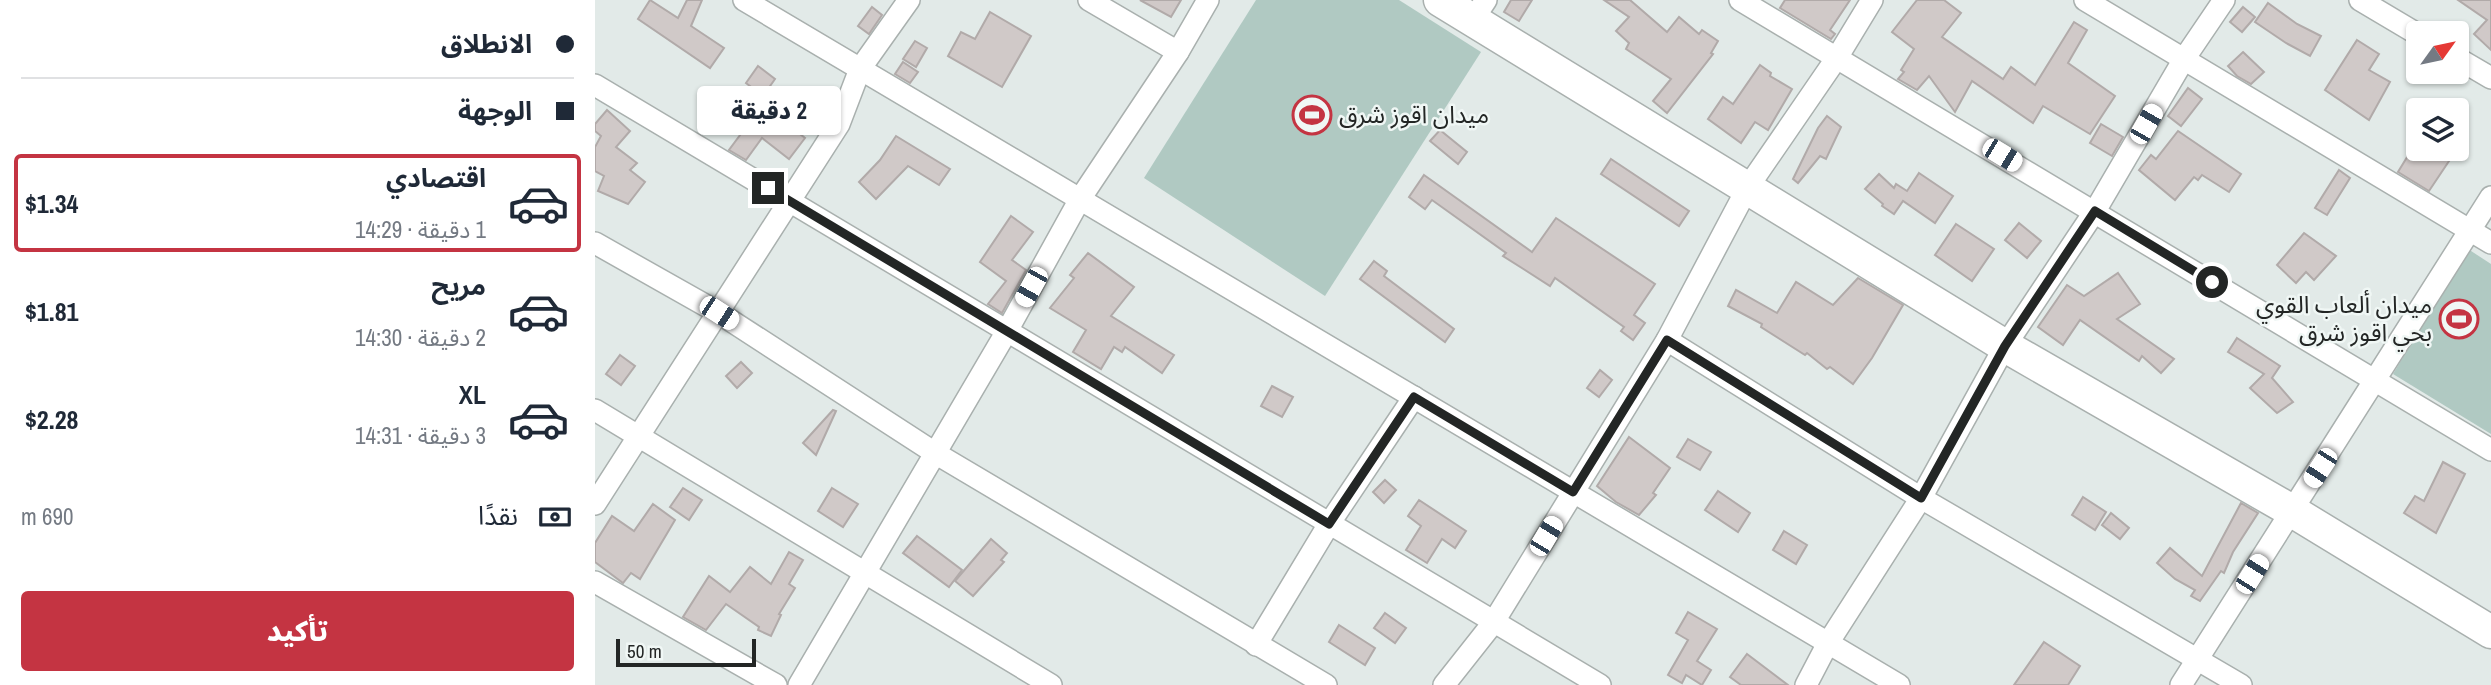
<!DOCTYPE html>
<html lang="ar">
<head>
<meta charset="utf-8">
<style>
  :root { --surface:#fff; --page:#f2f2f3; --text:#1f2937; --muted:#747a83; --line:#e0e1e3; --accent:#c43442 }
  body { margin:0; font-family:"Archivo Narrow","Noto Sans Arabic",sans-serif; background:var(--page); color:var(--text); direction:rtl; height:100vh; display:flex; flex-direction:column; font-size:26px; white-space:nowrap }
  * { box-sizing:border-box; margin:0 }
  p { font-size:23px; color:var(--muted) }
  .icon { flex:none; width:38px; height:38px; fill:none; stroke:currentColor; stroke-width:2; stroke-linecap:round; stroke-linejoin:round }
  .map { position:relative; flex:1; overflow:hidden; direction:ltr }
  .panel { display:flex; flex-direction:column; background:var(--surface); width:595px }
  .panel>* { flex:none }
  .hud { display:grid; align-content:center; height:154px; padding:0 21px; background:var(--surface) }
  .needle { width:46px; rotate:57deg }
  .controls { position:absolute; left:1811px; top:21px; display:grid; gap:14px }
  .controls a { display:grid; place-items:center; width:63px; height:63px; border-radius:7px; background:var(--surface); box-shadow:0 2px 5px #0004; font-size:35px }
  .scale { position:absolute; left:21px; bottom:18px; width:140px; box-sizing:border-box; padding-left:7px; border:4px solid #232625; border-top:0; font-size:19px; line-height:24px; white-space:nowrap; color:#232625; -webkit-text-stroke:5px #f0f7f5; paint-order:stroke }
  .end { position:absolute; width:32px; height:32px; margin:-16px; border:9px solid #232625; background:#fff; box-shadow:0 0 0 4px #fff }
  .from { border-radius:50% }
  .bubble { position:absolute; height:49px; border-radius:7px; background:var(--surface); box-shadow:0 2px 5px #0004; font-size:23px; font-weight:800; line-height:49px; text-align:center; direction:rtl }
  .car { position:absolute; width:21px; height:42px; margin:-21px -10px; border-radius:9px; box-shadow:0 0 5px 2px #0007; background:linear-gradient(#fff 24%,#345 0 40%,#fff 0 76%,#345 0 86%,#fff 0) }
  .hud b { display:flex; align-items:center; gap:24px; height:66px; font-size:26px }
  .hud b+b { border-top:2px solid var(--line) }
  .hud i { width:18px; height:18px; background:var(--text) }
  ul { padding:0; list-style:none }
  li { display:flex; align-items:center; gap:21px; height:98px; margin:0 14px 10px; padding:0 7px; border:4px solid transparent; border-radius:7px }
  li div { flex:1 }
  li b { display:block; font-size:26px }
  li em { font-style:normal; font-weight:800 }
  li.on { border-color:var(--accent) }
  li>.icon { width:63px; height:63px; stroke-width:1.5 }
  .pay { display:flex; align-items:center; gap:18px; height:77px; padding:0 21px; font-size:26px }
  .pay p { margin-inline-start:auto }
  .button { display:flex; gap:14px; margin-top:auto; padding:14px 21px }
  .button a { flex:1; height:80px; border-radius:7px; background:var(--accent); color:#fff; font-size:28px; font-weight:800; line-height:80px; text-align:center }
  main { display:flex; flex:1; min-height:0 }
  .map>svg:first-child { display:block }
  .green { fill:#b0c9c2 }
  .building { fill:#d0c9c8; stroke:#b1aaa9; stroke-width:2 }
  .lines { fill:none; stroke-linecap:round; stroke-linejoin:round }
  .street-casing { stroke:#a9b0ae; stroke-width:24 }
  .secondary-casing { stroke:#a9b0ae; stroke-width:35 }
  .street { stroke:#fff; stroke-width:21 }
  .secondary { stroke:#fff; stroke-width:32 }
  .route { stroke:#232625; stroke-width:9 }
  .labels { text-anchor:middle; stroke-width:5; stroke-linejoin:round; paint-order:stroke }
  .poi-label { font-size:24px; fill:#232625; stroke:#f0f7f5; text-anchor:start }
</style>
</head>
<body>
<main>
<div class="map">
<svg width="1896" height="685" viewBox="0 0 1896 685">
  <rect width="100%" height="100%" fill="#e2eae8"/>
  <g class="green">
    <polygon points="661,0 804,0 886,52 730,296 549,178"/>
    <polygon points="1873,249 1896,264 1896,434 1798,374"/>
  </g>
  <g class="building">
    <polygon points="55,0 83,18 92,0 107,0 96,26 129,48 115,68 43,19"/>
    <polygon points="545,0 586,0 576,17"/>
    <polygon points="916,0 937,0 924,21 909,12"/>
    <polygon points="1009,0 1035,0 1072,32 1084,17 1104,34 1107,30 1123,41 1116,53 1118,54 1072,113 1058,101 1076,79 1031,49 1034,43 1021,31 1034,17"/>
    <polygon points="1190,0 1255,0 1235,30 1240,34 1236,39 1185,8"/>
    <polygon points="1322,0 1349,0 1366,13 1347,37 1408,79 1416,67 1440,85 1479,22 1492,30 1473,63 1520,96 1495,134 1448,106 1438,123 1377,81 1360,112 1334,76 1322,90 1303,79 1309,72 1306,70 1319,49 1297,32"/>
    <polygon points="1863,0 1896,0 1896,50 1879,34 1892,20"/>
    <polygon points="1673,3 1702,24 1726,36 1715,56 1691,43 1660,22"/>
    <polygon points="277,7 287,15 274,34 263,26"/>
    <polygon points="1648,7 1660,17 1647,32 1635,22"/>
    <polygon points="395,12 436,36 407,87 353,56 366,32 380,39"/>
    <polygon points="1762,40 1784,54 1774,70 1795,82 1774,120 1730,90"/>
    <polygon points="320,41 332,48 321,67 308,59"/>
    <polygon points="1648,52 1669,72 1656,84 1642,76 1633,66"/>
    <polygon points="308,62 323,72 315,83 300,74"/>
    <polygon points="1165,65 1176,73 1175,76 1197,89 1173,130 1160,122 1146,143 1113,119 1128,97 1138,104"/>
    <polygon points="163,66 180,79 168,96 151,83"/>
    <polygon points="1593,88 1607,99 1586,126 1573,116"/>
    <polygon points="12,110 35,131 21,147 42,163 35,170 50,182 33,204 3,191 9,176 0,171 0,147 6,136 0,131 0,124"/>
    <polygon points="163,111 186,129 191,123 210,138 194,159 167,138 151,160 134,150"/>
    <polygon points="1232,116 1246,127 1231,159 1225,156 1203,183 1198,179 1223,128"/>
    <polygon points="1506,124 1528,137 1517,156 1495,143"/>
    <polygon points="845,130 872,152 863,164 835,141"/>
    <polygon points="1583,131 1646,174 1634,192 1607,175 1603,180 1599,177 1580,200 1544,170 1556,155 1561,159"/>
    <polygon points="301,136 355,169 344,185 313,166 281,199 264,182 285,160"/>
    <polygon points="1817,149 1848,149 1858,155 1834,191 1803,172"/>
    <polygon points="1016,159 1094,211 1084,226 1006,174"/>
    <polygon points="1744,170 1755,178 1732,215 1720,208"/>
    <polygon points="1324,173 1358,196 1340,223 1308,201 1299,214 1287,206 1288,204 1270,189 1284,174 1299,188 1301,184 1312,191"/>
    <polygon points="829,175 937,252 961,218 1060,284 1039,315 1050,323 1038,340 1026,331 1029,327 960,278 955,286 908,256 911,253 837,200 830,209 814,197"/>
    <polygon points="416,216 438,232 417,260 431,270 407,313 393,304 411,281 385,262"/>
    <polygon points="1424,223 1446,241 1432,258 1410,240"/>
    <polygon points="1361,224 1399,249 1377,281 1340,255"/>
    <polygon points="1709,233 1741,256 1719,280 1711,272 1701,283 1682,265"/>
    <polygon points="493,253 539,287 516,316 579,355 567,373 530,347 527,352 519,347 506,369 478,352 491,330 455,308 479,278 475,275"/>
    <polygon points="779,261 792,271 789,276 859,329 850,342 765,279"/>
    <polygon points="1523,273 1545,304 1522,319 1579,359 1566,373 1547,356 1544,361 1485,320 1468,345 1443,327 1472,285 1489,296"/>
    <polygon points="1263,278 1308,305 1277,358 1258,384 1235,367 1232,369 1212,353 1210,355 1166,327 1167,324 1133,306 1141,290 1182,313 1201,282 1238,305"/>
    <polygon points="1642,338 1685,366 1677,378 1698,402 1682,413 1655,388 1669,374 1633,352"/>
    <polygon points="25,355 40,366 26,385 11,374"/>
    <polygon points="146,362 157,373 142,388 131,376"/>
    <polygon points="1005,370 1017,380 1004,397 992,388"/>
    <polygon points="677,386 698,397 687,417 666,406"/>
    <polygon points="238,410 241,411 221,455 208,443"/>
    <polygon points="1034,437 1075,468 1058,493 1061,495 1044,515 1021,502 1002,486"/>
    <polygon points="1093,439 1116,452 1105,470 1082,457"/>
    <polygon points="1848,462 1870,474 1841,533 1809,513 1820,496 1829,501"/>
    <polygon points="790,480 801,490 789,503 778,492"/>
    <polygon points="88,488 107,500 94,520 75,507"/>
    <polygon points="237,488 263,504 248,527 223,511"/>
    <polygon points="1123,491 1155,513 1143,532 1110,510"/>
    <polygon points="1488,497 1511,512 1500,530 1477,515"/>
    <polygon points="824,500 871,531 860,548 847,539 832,563 811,550 826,526 813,516"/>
    <polygon points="1646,503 1663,513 1638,552 1629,573 1626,571 1605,601 1596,596 1600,590 1580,579 1562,563 1575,548 1607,576"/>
    <polygon points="58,504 80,520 45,579 36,573 28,583 0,562 0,543 17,516 39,531"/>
    <polygon points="1516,513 1534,528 1525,539 1507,525"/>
    <polygon points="1189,531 1212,545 1201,564 1178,550"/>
    <polygon points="322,536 367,570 354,587 308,553"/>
    <polygon points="396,539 412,553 406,560 409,562 378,596 360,581"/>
    <polygon points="194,552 208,560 194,584 200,588 184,614 186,615 176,636 163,630 164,627 131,604 111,630 88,617 114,576 135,592 155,567 176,584"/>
    <polygon points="1093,612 1122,629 1102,661 1116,670 1107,685 1091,675 1087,683 1073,675 1093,640 1081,633"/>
    <polygon points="790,613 811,628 800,643 779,628"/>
    <polygon points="744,625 780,648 770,665 734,642"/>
    <polygon points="1449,642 1485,666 1473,685 1419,685"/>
    <polygon points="1152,654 1193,685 1146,685 1135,677"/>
  </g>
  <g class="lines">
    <defs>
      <g id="street">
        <polyline points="149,0 1304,685"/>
        <polyline points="494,0 583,52"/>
        <polyline points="1145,0 1896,450"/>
        <polyline points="1490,0 1896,243"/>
        <polyline points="1765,0 1824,35"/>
        <polyline points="877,21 891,0"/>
        <polyline points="1862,58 1896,78"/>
        <polyline points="0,85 1005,685"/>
        <polyline points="0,243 124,313 340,453 731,685"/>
        <polyline points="1072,340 1326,498 1646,685"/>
        <polyline points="0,410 456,685"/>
        <polyline points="0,504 244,124 265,69 314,0"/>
        <polyline points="0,582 181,685"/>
        <polyline points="661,645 734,524 819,397"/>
        <polyline points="204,685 412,331 485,199 583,52 613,0"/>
        <polyline points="849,685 898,623 1072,340 1153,187 1243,56 1277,0"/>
        <polyline points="1211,685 1233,643 1326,498 1410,346 1500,211 1589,59 1629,0"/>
        <polyline points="1586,685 1896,197"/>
      </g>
      <polyline id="secondary" points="845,0 1410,346 1697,511 1896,632"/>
    </defs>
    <use href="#street" class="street-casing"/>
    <use href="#secondary" class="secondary-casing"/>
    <use href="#street" class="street"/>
    <use href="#secondary" class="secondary"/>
  </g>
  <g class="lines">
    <polyline class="route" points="173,188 734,524 819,397 978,492 1072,340 1326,498 1410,346 1500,211 1617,282"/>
  </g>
  <defs>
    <symbol id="stadium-ring" viewBox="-11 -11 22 22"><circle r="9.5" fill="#f0f7f5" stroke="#c43442" stroke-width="1.5"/><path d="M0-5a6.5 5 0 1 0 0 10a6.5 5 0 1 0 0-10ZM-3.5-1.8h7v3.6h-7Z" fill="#c43442"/></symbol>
  </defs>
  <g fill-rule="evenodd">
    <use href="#stadium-ring" x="695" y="93" width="44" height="44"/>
    <use href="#stadium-ring" x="1842" y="297" width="44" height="44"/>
  </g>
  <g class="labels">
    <g class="poi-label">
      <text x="744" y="123">ميدان اقوز شرق</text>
      <text x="1837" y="313" text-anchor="end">ميدان ألعاب القوي<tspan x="1837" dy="28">بحي اقوز شرق</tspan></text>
    </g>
  </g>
</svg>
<div class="controls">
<a><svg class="needle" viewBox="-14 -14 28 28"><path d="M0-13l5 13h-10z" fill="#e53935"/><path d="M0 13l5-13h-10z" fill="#747a83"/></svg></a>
<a><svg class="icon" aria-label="layers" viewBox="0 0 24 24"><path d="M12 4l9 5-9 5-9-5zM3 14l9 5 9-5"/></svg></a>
</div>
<div class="scale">50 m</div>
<i class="end from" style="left:1617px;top:282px"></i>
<i class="end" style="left:173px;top:188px"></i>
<div class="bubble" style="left:102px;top:86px;width:144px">2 دقيقة</div>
<i class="car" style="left:1551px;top:124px;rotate:30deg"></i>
<i class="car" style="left:1407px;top:155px;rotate:121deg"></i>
<i class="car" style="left:436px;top:287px;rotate:209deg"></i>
<i class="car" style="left:124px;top:313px;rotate:123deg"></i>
<i class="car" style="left:1725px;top:468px;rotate:213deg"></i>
<i class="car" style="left:951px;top:536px;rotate:31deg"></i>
<i class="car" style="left:1657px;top:574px;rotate:32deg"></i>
</div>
<section class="panel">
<div class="hud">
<b><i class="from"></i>الانطلاق</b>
<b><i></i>الوجهة</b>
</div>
<ul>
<li class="on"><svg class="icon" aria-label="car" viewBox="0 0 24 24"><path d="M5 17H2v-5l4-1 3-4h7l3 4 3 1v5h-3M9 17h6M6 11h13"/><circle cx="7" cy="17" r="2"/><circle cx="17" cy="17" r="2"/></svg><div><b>اقتصادي</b><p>1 دقيقة · 14:29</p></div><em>$1.34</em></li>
<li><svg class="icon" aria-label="car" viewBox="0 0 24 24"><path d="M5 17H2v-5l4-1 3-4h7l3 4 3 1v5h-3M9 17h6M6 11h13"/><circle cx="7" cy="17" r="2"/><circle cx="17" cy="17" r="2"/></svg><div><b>مريح</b><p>2 دقيقة · 14:30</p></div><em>$1.81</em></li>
<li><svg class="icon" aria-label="car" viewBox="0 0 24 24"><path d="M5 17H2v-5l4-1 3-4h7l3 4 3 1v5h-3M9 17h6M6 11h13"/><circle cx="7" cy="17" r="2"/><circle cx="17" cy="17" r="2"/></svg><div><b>XL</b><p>3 دقيقة · 14:31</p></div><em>$2.28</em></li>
</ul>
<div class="pay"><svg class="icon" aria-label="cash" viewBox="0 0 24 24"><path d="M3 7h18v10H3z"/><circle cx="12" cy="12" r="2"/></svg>نقدًا<p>690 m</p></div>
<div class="button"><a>تأكيد</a></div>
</section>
</main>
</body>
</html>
